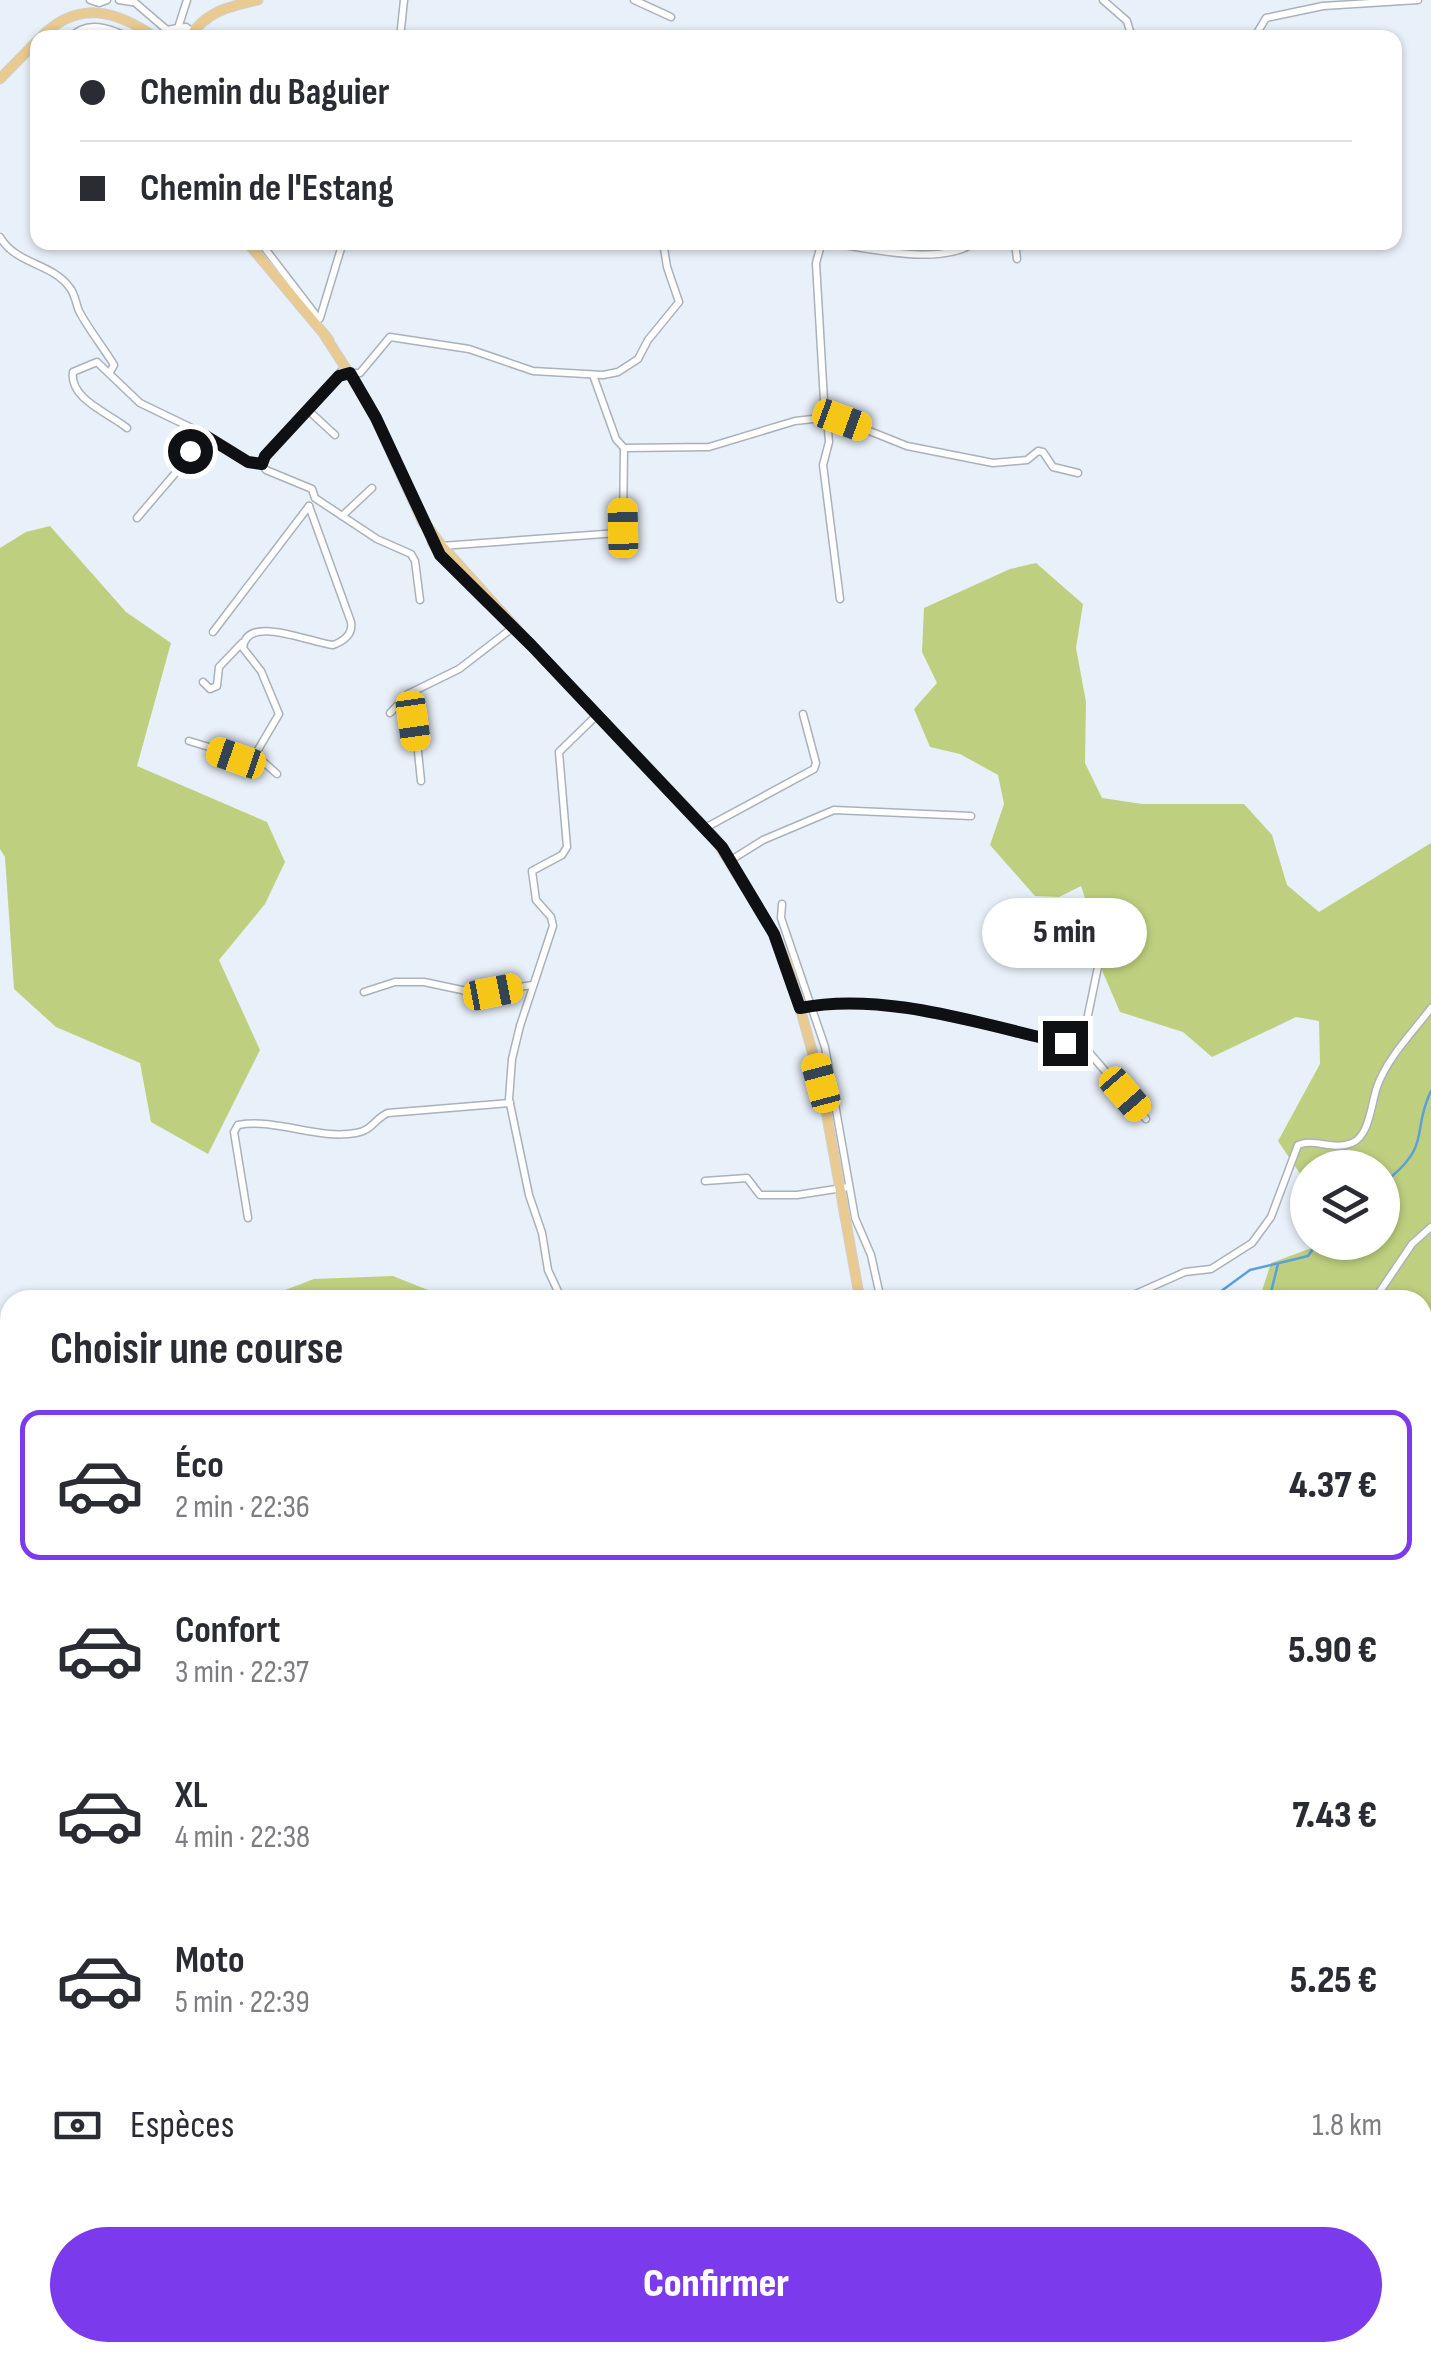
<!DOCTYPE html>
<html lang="fr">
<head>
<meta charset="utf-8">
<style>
  :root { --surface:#fff; --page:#f7f7f7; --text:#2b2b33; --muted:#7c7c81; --line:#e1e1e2; --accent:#7c3aed }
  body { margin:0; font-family:"Sofia Sans Condensed",sans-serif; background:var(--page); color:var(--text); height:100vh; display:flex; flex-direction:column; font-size:38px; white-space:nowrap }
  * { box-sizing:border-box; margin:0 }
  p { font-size:32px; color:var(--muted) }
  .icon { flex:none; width:55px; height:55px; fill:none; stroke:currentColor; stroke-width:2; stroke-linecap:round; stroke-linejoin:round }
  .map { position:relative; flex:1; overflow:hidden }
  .drawer { position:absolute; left:0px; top:1290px; width:1432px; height:1072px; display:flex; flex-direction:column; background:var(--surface); border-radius:30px 30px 0 0; box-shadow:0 2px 8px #0004 }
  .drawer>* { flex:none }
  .guide { position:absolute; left:30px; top:30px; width:1372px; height:220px; border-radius:20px; box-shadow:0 2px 8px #0004; display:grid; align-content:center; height:220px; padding:0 50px; background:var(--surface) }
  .controls { position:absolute; left:1290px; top:1150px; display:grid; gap:20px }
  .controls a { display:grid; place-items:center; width:110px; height:110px; border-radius:50%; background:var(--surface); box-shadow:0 2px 8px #0004; font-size:50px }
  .end { position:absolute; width:45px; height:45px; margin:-22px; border:12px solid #0e1013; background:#fff; box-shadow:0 0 0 5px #fff }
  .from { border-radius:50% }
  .bubble { position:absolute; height:70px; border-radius:35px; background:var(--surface); box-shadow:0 2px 8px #0004; font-size:32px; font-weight:800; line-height:70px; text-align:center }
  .car { position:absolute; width:30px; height:60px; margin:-30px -15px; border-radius:12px; box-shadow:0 0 8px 2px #0007; background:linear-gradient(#f5c518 24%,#345 0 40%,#f5c518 0 76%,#345 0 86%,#f5c518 0) }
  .guide b { display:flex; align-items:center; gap:35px; height:95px; font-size:38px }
  .guide b+b { border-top:2px solid var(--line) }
  .guide i { width:25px; height:25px; background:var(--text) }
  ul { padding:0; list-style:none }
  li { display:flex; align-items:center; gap:30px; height:150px; margin:0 20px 15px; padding:0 30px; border:5px solid transparent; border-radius:20px }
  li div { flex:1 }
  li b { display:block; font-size:38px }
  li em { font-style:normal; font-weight:800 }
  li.selected { border-color:var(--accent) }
  li>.icon { width:90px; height:90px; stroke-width:1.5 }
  h2 { padding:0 50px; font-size:45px; line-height:120px }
  .pay { display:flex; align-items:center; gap:25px; height:110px; padding:0 50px; font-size:38px }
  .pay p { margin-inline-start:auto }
  .cta { display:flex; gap:20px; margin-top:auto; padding:20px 50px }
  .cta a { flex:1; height:115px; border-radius:60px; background:var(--accent); color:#fff; font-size:40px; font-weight:800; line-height:115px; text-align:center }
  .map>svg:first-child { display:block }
  .green { fill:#bed07f }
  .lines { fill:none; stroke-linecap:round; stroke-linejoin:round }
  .stream { stroke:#5ba0da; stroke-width:2.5 }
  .minor-casing { stroke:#aab1ba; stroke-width:9 }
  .major-casing { stroke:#cfcfd0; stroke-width:11 }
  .minor { stroke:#fff; stroke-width:6 }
  .major { stroke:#e9ca90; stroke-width:9 }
  .route { stroke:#0e1013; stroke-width:12 }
</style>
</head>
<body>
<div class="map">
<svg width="1431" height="2362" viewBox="0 0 1431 2362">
  <rect width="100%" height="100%" fill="#e8f0f9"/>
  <g class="green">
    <polygon points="50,526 126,612 171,643 137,766 267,822 285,862 265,904 219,960 260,1050 208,1154 151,1122 140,1063 56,1027 14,989 5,857 0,849 0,548 26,532"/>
    <polygon points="1036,563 1083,604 1076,648 1086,702 1085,763 1102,798 1142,804 1244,804 1272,835 1287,885 1319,912 1431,843 1431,1438 1423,1455 1422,1300 1259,1300 1271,1263 1325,1243 1382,1242 1382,1168 1308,1168 1307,1184 1278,1141 1320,1064 1319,1021 1296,1017 1212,1057 1183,1032 1120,1012 1098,961 1090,913 1081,886 1059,897 1035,896 990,845 1004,804 998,775 960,754 930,747 914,709 937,683 922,652 924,608 1010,569"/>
    <polygon points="393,1276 453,1300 259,1300 314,1279"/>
  </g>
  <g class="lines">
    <g class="stream">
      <path d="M1382,1176l9,1c40,-33 21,-48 40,-86"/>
      <polyline points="1163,1300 1169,1300"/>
      <polyline points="1209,1300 1250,1270 1308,1256 1318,1242"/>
      <polyline points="1269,1300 1278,1264"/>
    </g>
    <defs>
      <g id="minor">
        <polyline points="90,0 99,3 107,0"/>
        <polyline points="119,0 132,2"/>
        <polyline points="132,0 167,30 178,28"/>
        <polyline points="187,0 178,28 186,27 193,32"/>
        <polyline points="634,0 671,17"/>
        <polyline points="1103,0 1127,21 1132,38"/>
        <path d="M70,38c17,-19 40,-10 60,0"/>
        <polyline points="400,38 404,0"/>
        <polyline points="1254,38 1266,18 1323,6 1418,0"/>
        <path d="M0,237c16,28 53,26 70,51 5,6 6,16 9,23 10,19 24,36 35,54l-4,7"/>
        <polyline points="260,242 319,319"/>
        <polyline points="1015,242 1017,259"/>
        <polyline points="320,318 343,242"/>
        <polyline points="350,373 360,373 390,337 469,349 533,371 603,375 618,372 638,359 648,340 679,302 667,267 663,242"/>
        <polyline points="593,375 616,439 624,448"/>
        <polyline points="308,410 335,435"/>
        <path d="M825,418l-9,-155 5,-18 8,-2c41,5 112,24 146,-1"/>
        <polyline points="827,418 829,442 823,465 840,599"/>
        <path d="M127,428c-18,-15 -58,-29 -54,-56l24,-10 43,41 58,28 50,31 14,3 4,5 46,19 3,9 62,41 34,15 4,7 5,39"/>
        <polyline points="262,465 265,456 345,367"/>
        <polyline points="342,516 372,488"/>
        <polyline points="137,518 178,470 201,433"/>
        <polyline points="441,546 618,533 623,529 624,448 709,447 795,421 822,418 842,420 907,446 993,463 1027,460 1038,451 1043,452 1053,467 1078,473"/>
        <polyline points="213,632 309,506"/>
        <polyline points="203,682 210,689 217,686 219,667 242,643"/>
        <polyline points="412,693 421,781"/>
        <polyline points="390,713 408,694 459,669 515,626"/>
        <path d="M189,741l63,19 27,-46 -18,-43 -18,-23c3,-35 68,-5 90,-3 11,-4 20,-11 18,-23l-42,-116"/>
        <polyline points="257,756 277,774"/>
        <polyline points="705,828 814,769 816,763 803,714"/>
        <polyline points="731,860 763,840 834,810 971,816"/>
        <polyline points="782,904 781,918 825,1047 855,1218 871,1255 881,1300"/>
        <polyline points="364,992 395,982 424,982 476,993 533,985"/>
        <polyline points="800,1008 818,1004 888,1005 1082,1044 1104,938"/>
        <polyline points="1082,1044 1146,1119"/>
        <polyline points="705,1181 747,1178 760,1195 797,1195 849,1187"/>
        <path d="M248,1218l-14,-86 4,-7c39,-7 79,15 118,8 16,-2 19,-15 32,-20l122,-10"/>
        <polyline points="562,1300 548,1270 542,1233 529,1195 509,1099 512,1059 520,1026 553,926 551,917 536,900 532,871 562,855 567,847 559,752 597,715"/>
        <path d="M1122,1300l63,-28 26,-3 41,-26 19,-26 27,-72c17,-7 35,6 54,-2 18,-8 19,-39 25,-56 10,-29 36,-55 54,-79"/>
        <polyline points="1374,1300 1412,1244 1431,1227"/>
        <polyline points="1431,1718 1431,1733"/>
        <polyline points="1422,1791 1431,1786"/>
        <polyline points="1422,1903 1431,1910"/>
        <polyline points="1422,1937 1431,1934"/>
        <polyline points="1422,1969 1431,1978"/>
        <polyline points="1422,1990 1430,2012 1422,2038"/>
        <polyline points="0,2148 10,2137"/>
        <polyline points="1422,2180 1431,2190"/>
        <polyline points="482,2352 485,2362"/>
        <polyline points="1090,2352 1097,2362"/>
        <polyline points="1167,2352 1168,2362"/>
        <polyline points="1232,2352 1236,2362"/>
        <polyline points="666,2362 669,2352"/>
        <polyline points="1000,2362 1007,2352"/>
      </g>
      <g id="major">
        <path d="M40,38c37,-38 75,-29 116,0"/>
        <path d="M190,38c13,-26 41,-32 68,-38"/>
        <polyline points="0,79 38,40"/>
        <polyline points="247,242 329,340"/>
        <polyline points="325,336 369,404 423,523"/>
        <polyline points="423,520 442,546 532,646 714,837 774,934 788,965 821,1083 860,1300"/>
        <polyline points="432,542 441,555 475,590"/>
        <polyline points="1422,2213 1431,2225"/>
      </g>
    </defs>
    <use href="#minor" class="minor-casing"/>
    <use href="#major" class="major-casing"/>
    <use href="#minor" class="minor"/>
    <use href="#major" class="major"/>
  </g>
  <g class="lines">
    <path class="route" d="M190,451l11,-18 47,29 14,2 3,-8 74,-80 11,-3 26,45 64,137 92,91 190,201 52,87 26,74c84,-17 183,17 265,35"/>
  </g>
</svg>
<div class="controls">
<a><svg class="icon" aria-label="layers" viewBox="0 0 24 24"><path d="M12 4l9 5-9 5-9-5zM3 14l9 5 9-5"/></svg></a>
</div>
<i class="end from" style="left:190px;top:451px"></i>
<i class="end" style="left:1065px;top:1043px"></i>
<div class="bubble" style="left:982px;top:898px;width:165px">5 min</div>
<i class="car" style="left:842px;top:420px;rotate:110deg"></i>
<i class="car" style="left:623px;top:528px;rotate:359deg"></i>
<i class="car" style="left:413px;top:721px;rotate:172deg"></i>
<i class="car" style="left:236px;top:758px;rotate:289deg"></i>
<i class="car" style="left:493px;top:992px;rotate:79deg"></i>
<i class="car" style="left:821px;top:1083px;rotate:345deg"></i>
<i class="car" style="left:1125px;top:1094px;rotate:139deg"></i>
<div class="guide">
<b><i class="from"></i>Chemin du Baguier</b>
<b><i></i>Chemin de l'Estang</b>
</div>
<section class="drawer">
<h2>Choisir une course</h2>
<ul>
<li class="selected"><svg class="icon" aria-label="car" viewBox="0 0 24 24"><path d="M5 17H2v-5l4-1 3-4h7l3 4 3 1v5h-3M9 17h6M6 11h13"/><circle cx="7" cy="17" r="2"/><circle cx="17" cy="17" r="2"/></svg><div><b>Éco</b><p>2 min · 22:36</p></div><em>4.37 €</em></li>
<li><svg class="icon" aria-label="car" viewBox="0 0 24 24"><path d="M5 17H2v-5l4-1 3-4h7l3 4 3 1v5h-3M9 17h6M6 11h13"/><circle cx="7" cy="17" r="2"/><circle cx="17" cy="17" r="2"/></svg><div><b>Confort</b><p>3 min · 22:37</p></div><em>5.90 €</em></li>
<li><svg class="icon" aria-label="car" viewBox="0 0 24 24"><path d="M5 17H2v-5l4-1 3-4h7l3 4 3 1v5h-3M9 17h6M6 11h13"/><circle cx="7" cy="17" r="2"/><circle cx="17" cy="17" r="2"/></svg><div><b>XL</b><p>4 min · 22:38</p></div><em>7.43 €</em></li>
<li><svg class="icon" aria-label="car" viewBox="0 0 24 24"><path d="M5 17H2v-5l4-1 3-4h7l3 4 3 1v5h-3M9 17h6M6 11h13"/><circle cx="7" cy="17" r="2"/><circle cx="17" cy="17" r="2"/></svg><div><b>Moto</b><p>5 min · 22:39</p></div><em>5.25 €</em></li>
</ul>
<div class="pay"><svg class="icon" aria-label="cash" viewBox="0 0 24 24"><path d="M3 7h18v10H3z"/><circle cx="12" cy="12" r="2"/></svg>Espèces<p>1.8 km</p></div>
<div class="cta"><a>Confirmer</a></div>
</section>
</div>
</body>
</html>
